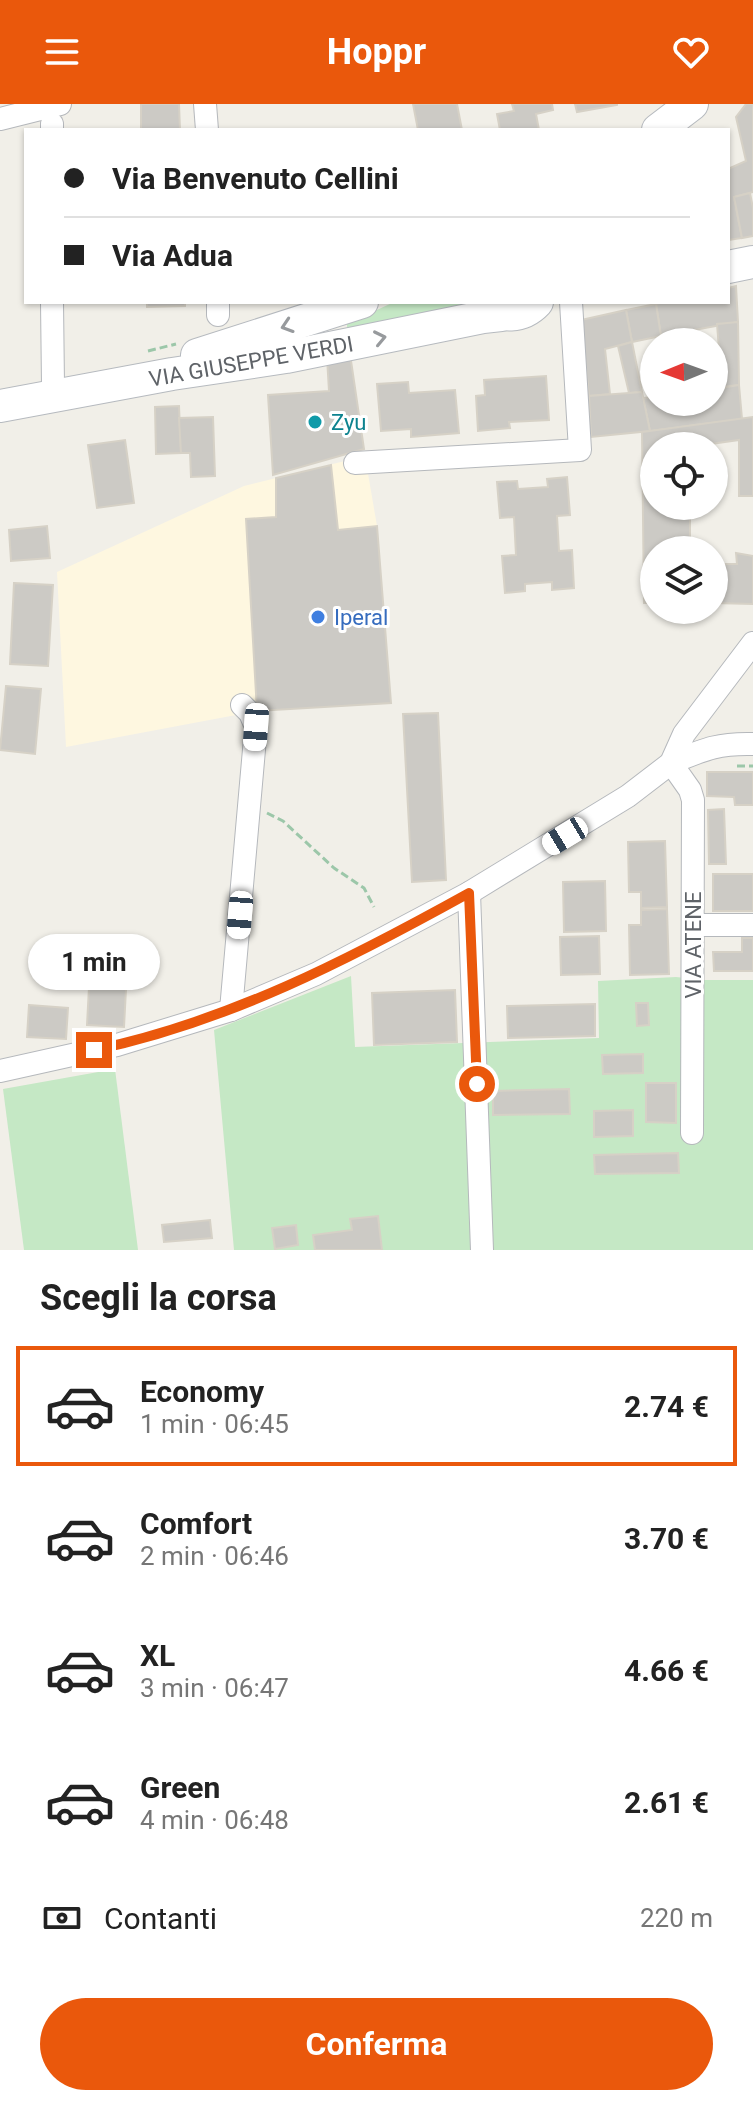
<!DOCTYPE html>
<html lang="it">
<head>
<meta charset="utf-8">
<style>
  :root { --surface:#fff; --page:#f6f6f6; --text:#222; --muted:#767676; --line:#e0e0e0; --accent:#ea580c }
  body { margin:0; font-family:Roboto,sans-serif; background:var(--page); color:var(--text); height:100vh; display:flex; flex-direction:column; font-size:30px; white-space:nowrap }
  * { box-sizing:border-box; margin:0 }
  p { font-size:26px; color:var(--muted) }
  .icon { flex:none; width:44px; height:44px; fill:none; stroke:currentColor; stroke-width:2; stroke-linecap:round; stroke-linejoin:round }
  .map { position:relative; height:1146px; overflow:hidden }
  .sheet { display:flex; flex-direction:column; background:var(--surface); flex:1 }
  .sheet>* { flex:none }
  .guide { position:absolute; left:24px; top:24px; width:706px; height:176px; border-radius:0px; box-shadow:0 2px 6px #0004; display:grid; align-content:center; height:176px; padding:0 40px; background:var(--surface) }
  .needle { width:52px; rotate:269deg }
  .controls { position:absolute; left:640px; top:224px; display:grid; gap:16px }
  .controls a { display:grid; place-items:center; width:88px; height:88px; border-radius:50%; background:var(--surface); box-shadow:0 2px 6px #0004; font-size:40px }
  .end { position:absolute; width:36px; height:36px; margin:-18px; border:10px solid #ea580c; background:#fff; box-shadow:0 0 0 4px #fff }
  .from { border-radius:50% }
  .bubble { position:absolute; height:56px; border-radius:28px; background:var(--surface); box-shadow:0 2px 6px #0004; font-size:26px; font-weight:700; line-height:56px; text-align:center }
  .car { position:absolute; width:24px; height:48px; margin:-24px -12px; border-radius:10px; box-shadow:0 0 6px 2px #0007; background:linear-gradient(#fff 24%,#345 0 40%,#fff 0 76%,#345 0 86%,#fff 0) }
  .guide b { display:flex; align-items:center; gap:28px; height:76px; font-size:30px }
  .guide b+b { border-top:2px solid var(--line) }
  .guide i { width:20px; height:20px; background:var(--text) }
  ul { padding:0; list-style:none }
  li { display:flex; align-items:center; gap:24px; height:120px; margin:0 16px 12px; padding:0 24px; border:4px solid transparent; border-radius:0px }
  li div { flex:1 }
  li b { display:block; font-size:30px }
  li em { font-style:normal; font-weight:700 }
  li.on { border-color:var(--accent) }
  li>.icon { width:72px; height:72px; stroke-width:1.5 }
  h2 { padding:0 40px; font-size:36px; line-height:96px }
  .pay { display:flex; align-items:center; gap:20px; height:88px; padding:0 40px; font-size:30px }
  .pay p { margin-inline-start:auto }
  .action { display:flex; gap:16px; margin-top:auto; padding:16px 40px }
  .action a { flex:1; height:92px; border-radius:48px; background:var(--accent); color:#fff; font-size:32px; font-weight:700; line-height:92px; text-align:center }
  header { display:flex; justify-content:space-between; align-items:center; height:104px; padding:0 40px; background:var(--accent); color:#fff; font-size:36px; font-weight:700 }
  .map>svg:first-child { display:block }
  .commercial { fill:#fef7e0 }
  .green { fill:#c5e8c5 }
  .building { fill:#cccac5; stroke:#d6d1c6; stroke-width:2 }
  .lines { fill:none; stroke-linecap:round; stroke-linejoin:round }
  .street-casing { stroke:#b5b8bc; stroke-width:24 }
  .secondary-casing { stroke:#b6babf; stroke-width:34 }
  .path { stroke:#9cc7a9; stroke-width:3; stroke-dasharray:8 4; stroke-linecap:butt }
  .street { stroke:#fff; stroke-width:22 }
  .secondary { stroke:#fff; stroke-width:32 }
  .oneway { stroke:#979a9d }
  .route { stroke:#ea580c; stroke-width:10 }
  .culture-dot { fill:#0f9aa8; stroke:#fff; stroke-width:3 }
  .shop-dot { fill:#3f7fe0; stroke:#fff; stroke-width:3 }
  .labels { text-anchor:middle; stroke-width:6; stroke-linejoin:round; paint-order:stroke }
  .street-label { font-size:22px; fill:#5f6368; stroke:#fff }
  .culture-label { font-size:22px; fill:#0d838f; stroke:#fff; text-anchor:start }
  .shop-label { font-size:22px; fill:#366cbe; stroke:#fff; text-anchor:start }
</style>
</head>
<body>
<header><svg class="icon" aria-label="menu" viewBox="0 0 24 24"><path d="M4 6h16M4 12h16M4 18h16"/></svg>Hoppr<svg class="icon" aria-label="heart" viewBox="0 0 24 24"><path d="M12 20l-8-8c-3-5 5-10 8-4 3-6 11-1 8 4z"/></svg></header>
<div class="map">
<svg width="753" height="1146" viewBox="0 0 753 1146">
  <rect width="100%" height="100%" fill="#f1efe8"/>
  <polygon class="commercial" points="365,352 377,422 391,599 257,607 66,643 57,468 244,382"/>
  <g class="green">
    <polygon points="394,198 463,198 467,202 347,230 347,220"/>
    <polygon points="351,872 355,943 599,934 598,877 676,873 704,876 753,876 753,1146 234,1146 214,926"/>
    <polygon points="115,965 138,1146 24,1146 3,985"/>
  </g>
  <g class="building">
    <polygon points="141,0 179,0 180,26 187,26 141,26"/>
    <polygon points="413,0 457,0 462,26 418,26"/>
    <polygon points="512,0 552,0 553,6 536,10 539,26 500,26 497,10 514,7"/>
    <polygon points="575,0 617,0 617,1 577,8"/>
    <polygon points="746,0 753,0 753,88 734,93 742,134 728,136 728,65 746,57 736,13"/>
    <polygon points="750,89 753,104 753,132 742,134 734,93"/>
    <polygon points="736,182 738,218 661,232 656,200 664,198 728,198 728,184"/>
    <polygon points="147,198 185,198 185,202 147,203"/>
    <polygon points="656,200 661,232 632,238 626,206"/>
    <polygon points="626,206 632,238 605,245 610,290 589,292 581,216"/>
    <polygon points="738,218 739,281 722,283 717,220"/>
    <polygon points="632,238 642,288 629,289 618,242"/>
    <polygon points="350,250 364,345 273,371 268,291 329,287 327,253"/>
    <polygon points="546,272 549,316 509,318 510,324 478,327 476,292 485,291 484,276"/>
    <polygon points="408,278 409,289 455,286 459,329 411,333 411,325 381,327 377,280"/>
    <polygon points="739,281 742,315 650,327 643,294 654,293 654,298 714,298 714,285"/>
    <polygon points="642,288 650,327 591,333 589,292"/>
    <polygon points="179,302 181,349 156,350 155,303"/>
    <polygon points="213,313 215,372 191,373 190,349 181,349 179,314"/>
    <polygon points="753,313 753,392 739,392 739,336 697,342 654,342 654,402 690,402 690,446 654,446 654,499 644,499 642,328"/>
    <polygon points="125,336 134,399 97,404 88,341"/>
    <polygon points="331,361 338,426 377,422 391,599 257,607 246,415 276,413 276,374"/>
    <polygon points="567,373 570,411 557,412 559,447 572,446 574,484 552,486 552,478 525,480 525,487 505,489 502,452 516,451 514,413 500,414 497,378 517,377 518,385 548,383 547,375"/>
    <polygon points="47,422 50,454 11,457 9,426"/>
    <polygon points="736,449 753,452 753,500 714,499 714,460 737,460"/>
    <polygon points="14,479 53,481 48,562 10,560"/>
    <polygon points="6,582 41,585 35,650 0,646"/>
    <polygon points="438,609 446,776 412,778 403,610"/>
    <polygon points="707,668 753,668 753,701 735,701 734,693 707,692"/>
    <polygon points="724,705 726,760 709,760 708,706"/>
    <polygon points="665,737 667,803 641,804 641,788 629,788 628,738"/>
    <rect x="713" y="770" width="40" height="37"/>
    <polygon points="605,777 606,827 564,828 563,778"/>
    <polygon points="667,805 669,870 630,871 629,821 641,821 641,806"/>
    <polygon points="599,832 600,870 561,871 560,833"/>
    <polygon points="742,834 753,834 753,867 714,867 713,848 742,848"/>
    <polygon points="89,883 126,885 124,923 87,921"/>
    <polygon points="455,886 457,938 374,941 372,889"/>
    <polygon points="636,899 648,899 649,921 637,922"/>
    <polygon points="595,900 595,932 508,934 507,902"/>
    <polygon points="29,901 68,904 66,935 27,933"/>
    <polygon points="643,950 643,969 603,970 602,951"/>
    <polygon points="646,979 676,979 676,1019 646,1018"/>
    <polygon points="569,985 570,1010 493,1011 493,987"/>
    <polygon points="633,1006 633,1032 594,1033 594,1007"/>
    <polygon points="678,1049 679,1069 595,1070 594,1051"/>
    <polygon points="378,1112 382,1146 315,1146 313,1131 352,1126 350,1115"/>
    <polygon points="210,1116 212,1134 164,1138 162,1121"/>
    <polygon points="296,1121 298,1141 275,1145 272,1124"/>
  </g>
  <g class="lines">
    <defs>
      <g id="street">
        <polyline points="205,0 207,26"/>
        <polyline points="0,15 60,0"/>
        <polyline points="52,26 52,20"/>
        <polyline points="52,198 53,281"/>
        <polyline points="218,198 218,211"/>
        <polyline points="355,359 580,346 571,198"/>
        <polyline points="671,659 690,686 693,696 692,1029"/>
        <path d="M671,659c32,-13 46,-20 82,-19"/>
        <polyline points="469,789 482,1146"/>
        <polyline points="693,821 753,821"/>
        <polyline points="231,906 256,623 250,609 242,601"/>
        <polyline points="0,967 117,941 231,906 316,870 469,789 628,692 671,659 684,630 753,539"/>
      </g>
      <g id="secondary">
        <polyline points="658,26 692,0"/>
        <polyline points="728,163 753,158"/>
        <path d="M483,202c18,12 39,12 54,-4"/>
        <polyline points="197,251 362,198"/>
        <polyline points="0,302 172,270 286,253 483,213 501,211"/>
      </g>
    </defs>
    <use href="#street" class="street-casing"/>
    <use href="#secondary" class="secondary-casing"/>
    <g class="path">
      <polyline points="148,247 176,240"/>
      <polyline points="737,662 753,662"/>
      <polyline points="267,709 283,717 334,764 364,784 374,803"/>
    </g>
    <use href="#street" class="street"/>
    <use href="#secondary" class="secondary"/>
  </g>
  <defs><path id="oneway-chevron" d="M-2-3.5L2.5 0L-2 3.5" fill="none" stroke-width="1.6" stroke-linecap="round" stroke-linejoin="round" transform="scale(2)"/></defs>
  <g class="oneway">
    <use href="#oneway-chevron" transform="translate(287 222) rotate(162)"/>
    <use href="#oneway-chevron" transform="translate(380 234) rotate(-12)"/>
  </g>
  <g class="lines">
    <path class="route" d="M94,946c134,-28 256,-91 375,-157l8,191"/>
  </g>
  <circle class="culture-dot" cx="315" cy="318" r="8"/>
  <circle class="shop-dot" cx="318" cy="513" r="8"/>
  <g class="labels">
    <g class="street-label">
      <text transform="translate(251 257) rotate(-10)" y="8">VIA GIUSEPPE VERDI</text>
      <text transform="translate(693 841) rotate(-90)" y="8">VIA ATENE</text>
    </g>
    <g class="culture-label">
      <text x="331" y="326">Zyu</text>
    </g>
    <g class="shop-label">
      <text x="334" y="521">Iperal</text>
    </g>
  </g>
</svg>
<div class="controls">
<a><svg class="needle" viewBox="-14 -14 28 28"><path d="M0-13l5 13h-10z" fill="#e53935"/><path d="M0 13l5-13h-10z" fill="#767676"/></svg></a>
<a><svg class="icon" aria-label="locate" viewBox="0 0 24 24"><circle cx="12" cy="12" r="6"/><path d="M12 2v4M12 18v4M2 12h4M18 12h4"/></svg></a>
<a><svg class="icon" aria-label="layers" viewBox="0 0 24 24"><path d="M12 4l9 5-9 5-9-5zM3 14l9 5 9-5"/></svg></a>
</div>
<i class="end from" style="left:477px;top:980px"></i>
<i class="end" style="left:94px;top:946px"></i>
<div class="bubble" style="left:28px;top:830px;width:132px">1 min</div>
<i class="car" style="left:256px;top:623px;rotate:184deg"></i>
<i class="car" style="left:565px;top:732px;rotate:239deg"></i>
<i class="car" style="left:240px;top:811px;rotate:185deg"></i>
<div class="guide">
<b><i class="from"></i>Via Benvenuto Cellini</b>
<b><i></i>Via Adua</b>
</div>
</div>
<section class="sheet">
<h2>Scegli la corsa</h2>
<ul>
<li class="on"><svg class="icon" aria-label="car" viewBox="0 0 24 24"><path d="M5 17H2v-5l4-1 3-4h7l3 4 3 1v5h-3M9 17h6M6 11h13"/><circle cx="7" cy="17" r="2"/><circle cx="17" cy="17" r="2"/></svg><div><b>Economy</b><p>1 min · 06:45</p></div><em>2.74 €</em></li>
<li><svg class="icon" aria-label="car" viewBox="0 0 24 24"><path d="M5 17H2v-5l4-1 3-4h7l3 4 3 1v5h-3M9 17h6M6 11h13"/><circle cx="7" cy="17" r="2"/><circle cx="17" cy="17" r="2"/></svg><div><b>Comfort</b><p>2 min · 06:46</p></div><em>3.70 €</em></li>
<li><svg class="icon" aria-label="car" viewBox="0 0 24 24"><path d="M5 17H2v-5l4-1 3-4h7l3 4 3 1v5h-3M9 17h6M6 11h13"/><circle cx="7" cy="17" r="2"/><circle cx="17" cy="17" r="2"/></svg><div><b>XL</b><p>3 min · 06:47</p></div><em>4.66 €</em></li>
<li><svg class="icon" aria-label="car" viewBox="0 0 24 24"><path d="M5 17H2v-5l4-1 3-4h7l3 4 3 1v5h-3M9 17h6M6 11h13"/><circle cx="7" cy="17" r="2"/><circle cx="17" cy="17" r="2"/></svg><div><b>Green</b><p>4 min · 06:48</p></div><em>2.61 €</em></li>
</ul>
<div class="pay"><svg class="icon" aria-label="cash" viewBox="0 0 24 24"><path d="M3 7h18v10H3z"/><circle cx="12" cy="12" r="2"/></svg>Contanti<p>220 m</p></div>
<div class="action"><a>Conferma</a></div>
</section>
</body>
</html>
